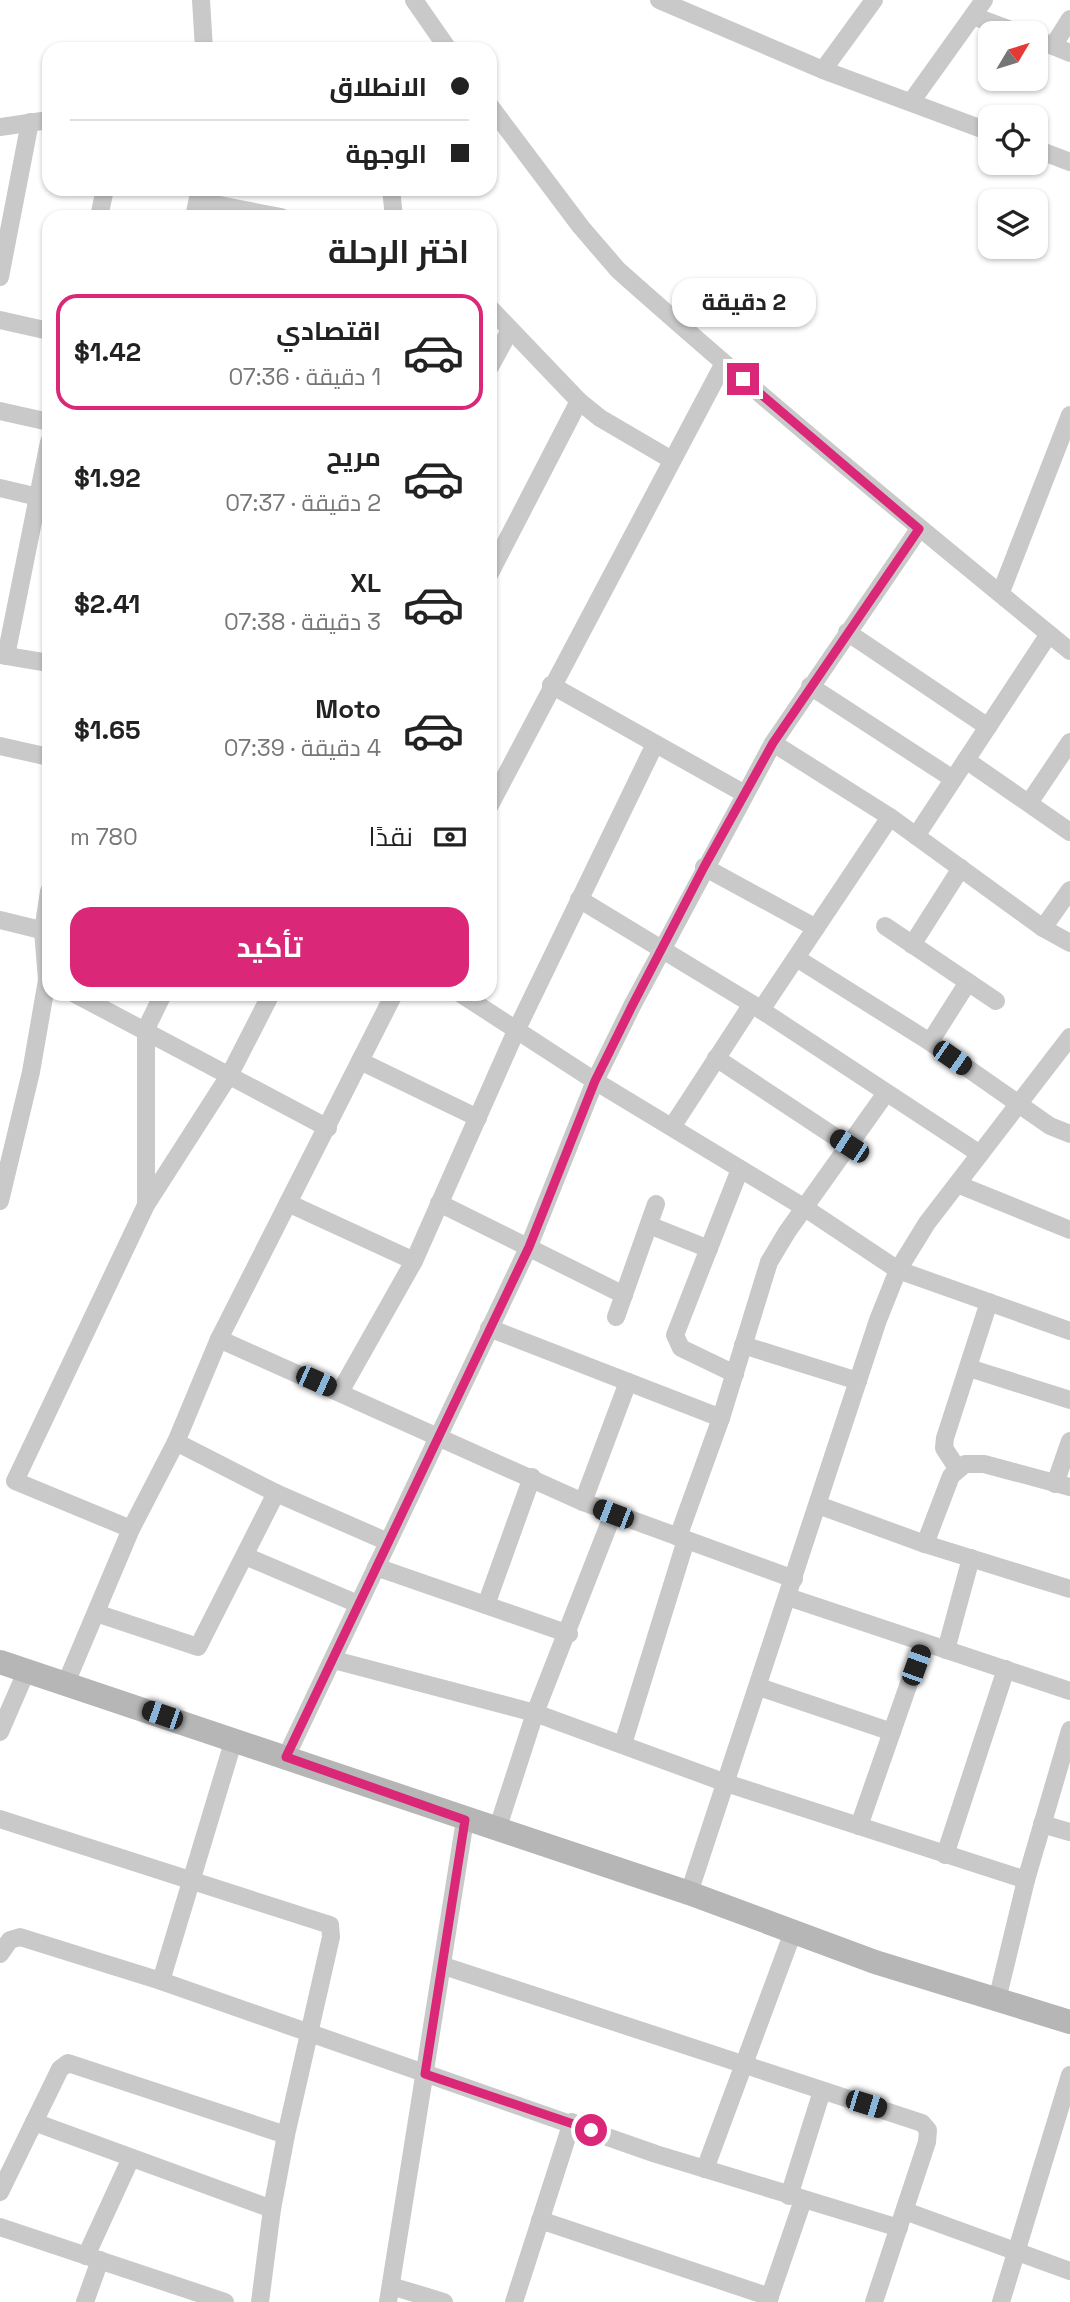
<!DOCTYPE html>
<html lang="ar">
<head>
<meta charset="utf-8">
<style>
  :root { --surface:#fff; --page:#f6f6f6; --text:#222; --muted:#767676; --line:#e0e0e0; --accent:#db2777 }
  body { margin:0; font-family:"Space Grotesk",Cairo,sans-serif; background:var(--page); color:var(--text); direction:rtl; height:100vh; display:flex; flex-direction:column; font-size:26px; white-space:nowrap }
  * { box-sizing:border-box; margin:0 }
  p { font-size:23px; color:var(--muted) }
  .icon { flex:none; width:38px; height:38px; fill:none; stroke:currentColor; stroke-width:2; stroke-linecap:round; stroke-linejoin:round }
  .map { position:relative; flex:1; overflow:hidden; direction:ltr }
  .side { position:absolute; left:42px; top:210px; width:455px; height:791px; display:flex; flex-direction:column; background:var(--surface); border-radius:21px; box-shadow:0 2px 5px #0004; direction:rtl }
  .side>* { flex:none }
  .guide { position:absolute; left:42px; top:42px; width:455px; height:154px; border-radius:21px; box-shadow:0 2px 5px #0004; direction:rtl; display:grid; align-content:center; height:154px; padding:0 28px; background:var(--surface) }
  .needle { width:46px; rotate:52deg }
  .controls { position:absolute; left:978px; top:21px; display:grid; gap:14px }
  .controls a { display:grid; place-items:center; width:70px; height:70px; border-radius:14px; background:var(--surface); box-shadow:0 2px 5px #0004; font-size:35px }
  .end { position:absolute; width:32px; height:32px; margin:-16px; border:9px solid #db2777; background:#fff; box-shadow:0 0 0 4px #fff }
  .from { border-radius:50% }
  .bubble { position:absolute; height:49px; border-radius:21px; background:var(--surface); box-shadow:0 2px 5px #0004; font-size:23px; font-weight:700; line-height:49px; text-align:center; direction:rtl }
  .car { position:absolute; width:21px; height:42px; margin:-21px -10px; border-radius:9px; box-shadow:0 0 5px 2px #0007; background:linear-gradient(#222 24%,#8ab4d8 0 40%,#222 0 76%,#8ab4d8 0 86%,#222 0) }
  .guide b { display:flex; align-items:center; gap:24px; height:66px; font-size:26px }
  .guide b+b { border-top:2px solid var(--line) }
  .guide i { width:18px; height:18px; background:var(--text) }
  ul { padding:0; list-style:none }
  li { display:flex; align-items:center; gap:21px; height:116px; margin:0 14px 10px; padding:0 14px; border:4px solid transparent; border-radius:21px }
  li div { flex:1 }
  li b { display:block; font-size:26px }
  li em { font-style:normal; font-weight:700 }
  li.current { border-color:var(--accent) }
  li>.icon { width:63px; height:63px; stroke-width:1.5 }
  h2 { padding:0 28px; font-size:32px; line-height:84px }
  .pay { display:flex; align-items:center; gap:18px; height:77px; padding:0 28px; font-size:26px }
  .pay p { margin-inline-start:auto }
  .action { display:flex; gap:14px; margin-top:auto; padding:14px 28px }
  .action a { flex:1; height:80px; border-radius:21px; background:var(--accent); color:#fff; font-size:28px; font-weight:700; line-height:80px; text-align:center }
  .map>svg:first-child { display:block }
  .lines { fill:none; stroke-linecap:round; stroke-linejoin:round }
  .minor { stroke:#c9c9c9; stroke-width:18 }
  .secondary { stroke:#b6b6b6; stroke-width:24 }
  .route { stroke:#db2777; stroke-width:9 }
</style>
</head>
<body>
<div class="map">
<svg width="1070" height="2302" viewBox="0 0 1070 2302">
  <rect width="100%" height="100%" fill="#fff"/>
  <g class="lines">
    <g class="minor">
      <polyline points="201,0 204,49"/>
      <polyline points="414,0 448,49"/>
      <polyline points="659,0 823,70 990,132"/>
      <polyline points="973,16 1019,33"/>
      <polyline points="1036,39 1053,46 1070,19"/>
      <polyline points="1053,46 1070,53"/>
      <polyline points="823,70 874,0"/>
      <polyline points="911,102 984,0"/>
      <path d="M490,106l91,121 37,43c147,131 299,256 452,381"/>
      <polyline points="0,127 49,120"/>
      <polyline points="1036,149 1070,162"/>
      <polyline points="391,189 394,217"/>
      <polyline points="198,201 281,217"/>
      <polyline points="99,217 105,189"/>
      <polyline points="194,217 200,189"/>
      <polyline points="0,277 30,122"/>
      <polyline points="490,308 579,401 600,418 670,459"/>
      <polyline points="0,320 49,331"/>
      <polyline points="490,367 510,330"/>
      <polyline points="0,411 49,422"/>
      <polyline points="0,488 38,497"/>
      <polyline points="490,573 579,401"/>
      <polyline points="1001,592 1070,415"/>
      <polyline points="847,632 988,727"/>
      <polyline points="0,655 49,663"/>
      <polyline points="6,656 49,442"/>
      <polyline points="551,685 745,794"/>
      <polyline points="810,686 953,779"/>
      <polyline points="773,743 890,817 1043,928 1070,943"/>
      <polyline points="0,746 49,757"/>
      <polyline points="966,760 1070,832"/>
      <polyline points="1029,803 1070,742"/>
      <polyline points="490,805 724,363"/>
      <polyline points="916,836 1049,634"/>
      <polyline points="704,867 816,928"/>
      <polyline points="579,899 752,1004 980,1154"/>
      <polyline points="0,920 49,932"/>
      <polyline points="885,926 996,1001"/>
      <polyline points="1043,928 1070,890"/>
      <polyline points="912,945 961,868"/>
      <polyline points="798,959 930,1042 1050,1126 1070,1134"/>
      <polyline points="75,994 328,1128"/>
      <polyline points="461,994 595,1081 805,1208 898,1270 1070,1331"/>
      <polyline points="761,1010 890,817"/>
      <polyline points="930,1042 968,982"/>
      <polyline points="716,1058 849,1146"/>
      <polyline points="360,1061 478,1118"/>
      <polyline points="672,1127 752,1004"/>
      <polyline points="957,1184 1070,1230"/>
      <polyline points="0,1201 31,1072 47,980 43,931 49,891"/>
      <polyline points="288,1203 414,1261"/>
      <polyline points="439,1203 624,1295"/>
      <polyline points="146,1205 146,1029 163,994"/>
      <polyline points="649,1225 709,1249"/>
      <polyline points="616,1317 656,1204"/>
      <polyline points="489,1328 721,1418"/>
      <polyline points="219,1339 583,1502 794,1579"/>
      <polyline points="743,1345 858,1381"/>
      <polyline points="969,1368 1070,1400"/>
      <polyline points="735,1374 681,1348 675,1335 740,1169"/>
      <polyline points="340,1392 414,1261 516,1031 655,744"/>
      <polyline points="176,1442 276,1493 388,1542"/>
      <polyline points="957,1468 944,1448 945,1438 989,1302"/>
      <polyline points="1055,1484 1070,1441"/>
      <polyline points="583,1502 628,1382"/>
      <polyline points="818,1505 925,1544 1070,1589"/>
      <polyline points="131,1529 15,1481 146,1205 230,1074 271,994"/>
      <polyline points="678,1537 721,1418 769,1262 787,1232 886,1093"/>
      <polyline points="925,1544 951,1476 965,1464 984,1464 1070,1487"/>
      <polyline points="245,1556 358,1604"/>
      <polyline points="376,1567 569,1634"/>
      <polyline points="788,1597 1070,1691"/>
      <polyline points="486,1605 532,1477"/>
      <polyline points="96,1613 198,1647 276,1493"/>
      <polyline points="946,1650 971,1558"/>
      <polyline points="334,1660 535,1713 726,1783 1026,1880"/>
      <polyline points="66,1683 131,1529 176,1442 219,1339 394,994"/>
      <polyline points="759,1687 892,1732"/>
      <polyline points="0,1732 26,1672"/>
      <polyline points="623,1744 686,1540"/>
      <polyline points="286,1757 529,1246 595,1081 632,1006 773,743 919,529"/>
      <polyline points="0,1819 330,1925 331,1937 286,2135 272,2209 260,2302"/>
      <polyline points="1042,1824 1070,1832"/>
      <polyline points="859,1826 923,1643"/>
      <polyline points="497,1830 535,1713 613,1514"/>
      <polyline points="945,1855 1006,1669"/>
      <polyline points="689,1893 878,1320 898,1270 927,1223 1070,1037"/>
      <polyline points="0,1954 10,1940 20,1937 161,1981 656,2154 899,2228"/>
      <polyline points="444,1966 922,2123 928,2130 927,2142 874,2302"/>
      <polyline points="161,1981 234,1739"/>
      <polyline points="997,2000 1026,1880 1070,1730"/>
      <polyline points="34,2122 272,2209"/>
      <polyline points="705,2169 793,1932"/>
      <polyline points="0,2192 60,2069 68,2063 286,2135"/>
      <polyline points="789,2196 822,2091"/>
      <polyline points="905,2211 1070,2271"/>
      <polyline points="540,2220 770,2297"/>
      <polyline points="0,2227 225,2302"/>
      <polyline points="86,2256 131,2158"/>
      <polyline points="391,2286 444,2302"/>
      <polyline points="85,2302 100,2260"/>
      <polyline points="388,2302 465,1820"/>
      <polyline points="514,2302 572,2122"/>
      <polyline points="768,2302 803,2200"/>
      <polyline points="1001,2302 1070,2075"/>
    </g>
    <polyline class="secondary" points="0,1662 689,1893 875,1962 1070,2022"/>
  </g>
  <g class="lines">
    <polyline class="route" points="591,2130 425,2074 465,1820 286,1757 529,1247 595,1081 632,1006 704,867 773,743 919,529 743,379"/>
  </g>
</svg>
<div class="controls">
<a><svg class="needle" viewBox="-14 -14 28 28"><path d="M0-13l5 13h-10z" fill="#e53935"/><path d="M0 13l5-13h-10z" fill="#767676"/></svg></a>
<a><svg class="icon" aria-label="locate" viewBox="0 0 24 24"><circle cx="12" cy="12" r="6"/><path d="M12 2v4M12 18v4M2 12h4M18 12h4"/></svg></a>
<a><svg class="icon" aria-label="layers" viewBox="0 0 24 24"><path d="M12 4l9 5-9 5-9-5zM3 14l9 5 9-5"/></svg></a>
</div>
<i class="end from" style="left:591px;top:2130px"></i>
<i class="end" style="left:743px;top:379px"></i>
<div class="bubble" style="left:672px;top:278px;width:144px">2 دقيقة</div>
<i class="car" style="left:952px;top:1058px;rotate:125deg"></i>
<i class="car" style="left:849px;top:1146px;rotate:303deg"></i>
<i class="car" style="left:316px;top:1381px;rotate:114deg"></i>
<i class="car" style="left:613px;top:1514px;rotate:291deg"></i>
<i class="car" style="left:916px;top:1665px;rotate:20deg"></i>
<i class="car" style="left:162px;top:1715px;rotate:289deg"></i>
<i class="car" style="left:866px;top:2104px;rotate:107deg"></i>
<div class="guide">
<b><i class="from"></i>الانطلاق</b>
<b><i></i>الوجهة</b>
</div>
<section class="side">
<h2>اختر الرحلة</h2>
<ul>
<li class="current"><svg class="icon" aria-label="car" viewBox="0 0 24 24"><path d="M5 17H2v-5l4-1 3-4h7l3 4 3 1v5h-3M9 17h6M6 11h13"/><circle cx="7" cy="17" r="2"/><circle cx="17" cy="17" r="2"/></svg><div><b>اقتصادي</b><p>1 دقيقة · 07:36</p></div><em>$1.42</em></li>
<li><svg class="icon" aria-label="car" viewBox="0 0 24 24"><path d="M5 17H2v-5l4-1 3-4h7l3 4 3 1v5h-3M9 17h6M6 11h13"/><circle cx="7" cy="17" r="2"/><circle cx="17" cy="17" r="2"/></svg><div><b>مريح</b><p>2 دقيقة · 07:37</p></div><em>$1.92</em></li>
<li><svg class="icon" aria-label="car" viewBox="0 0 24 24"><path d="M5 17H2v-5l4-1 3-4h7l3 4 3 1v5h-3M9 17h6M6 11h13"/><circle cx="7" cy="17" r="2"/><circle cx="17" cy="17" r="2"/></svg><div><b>XL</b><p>3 دقيقة · 07:38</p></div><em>$2.41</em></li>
<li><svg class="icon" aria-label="car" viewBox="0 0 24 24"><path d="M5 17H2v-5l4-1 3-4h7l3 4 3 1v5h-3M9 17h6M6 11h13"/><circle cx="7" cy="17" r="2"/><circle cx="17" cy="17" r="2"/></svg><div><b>Moto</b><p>4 دقيقة · 07:39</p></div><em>$1.65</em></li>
</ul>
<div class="pay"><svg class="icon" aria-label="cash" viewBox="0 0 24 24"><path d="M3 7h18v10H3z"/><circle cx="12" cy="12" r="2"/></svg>نقدًا<p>780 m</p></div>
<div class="action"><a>تأكيد</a></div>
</section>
</div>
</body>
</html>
